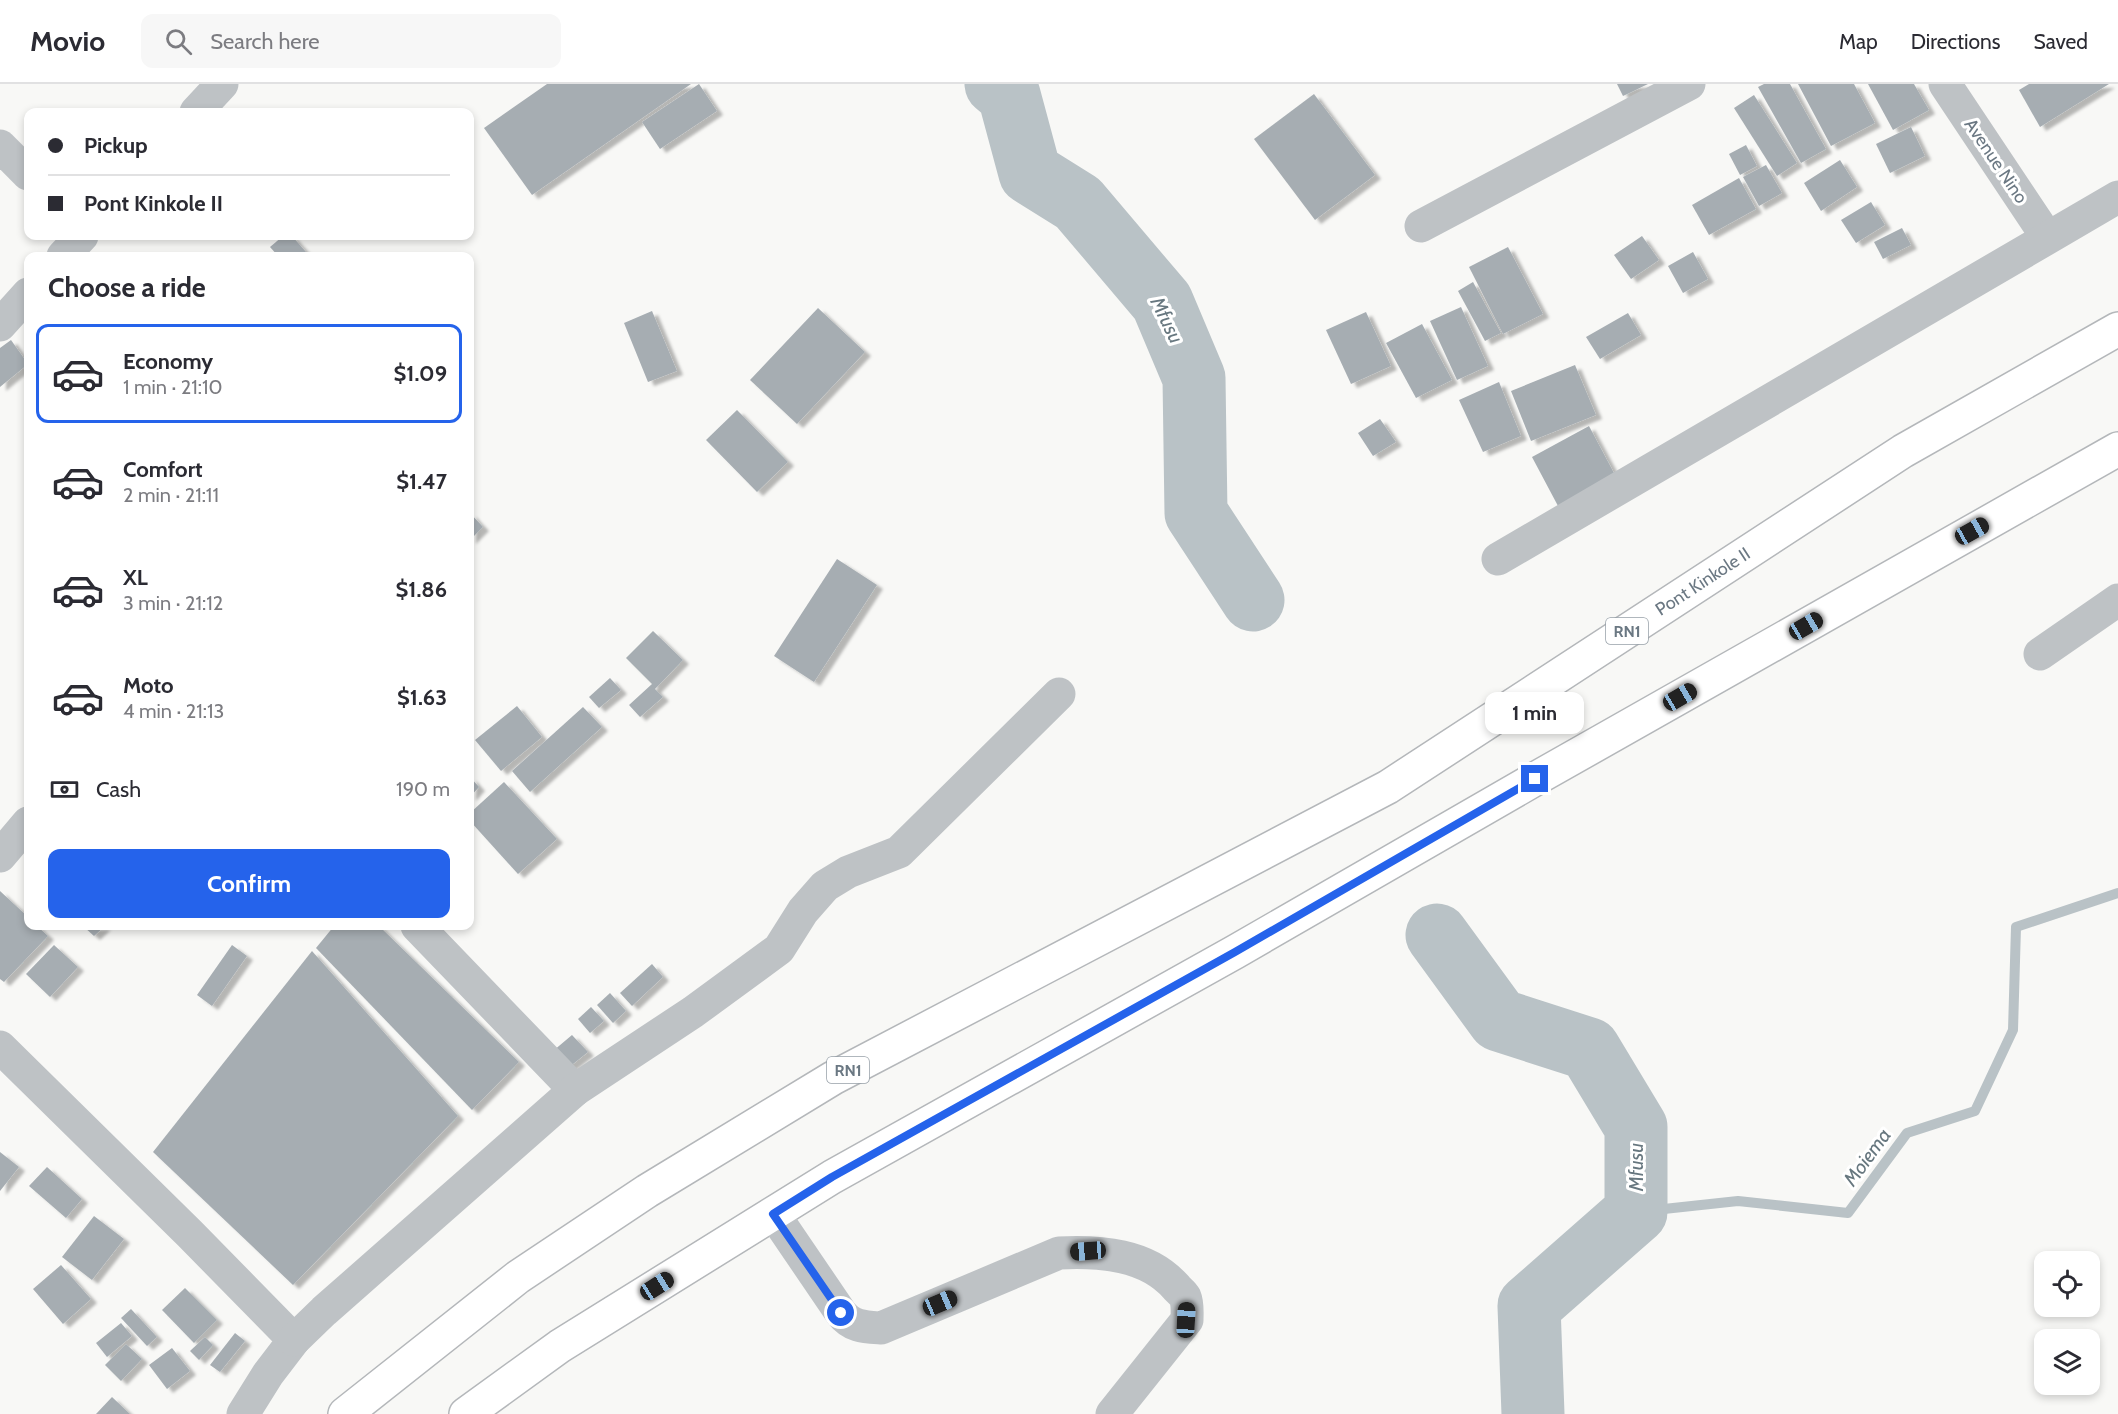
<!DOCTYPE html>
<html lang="en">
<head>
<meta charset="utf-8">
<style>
  :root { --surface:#fff; --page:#f7f7f7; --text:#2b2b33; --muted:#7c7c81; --line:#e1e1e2; --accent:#2563eb }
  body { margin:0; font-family:Cabin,sans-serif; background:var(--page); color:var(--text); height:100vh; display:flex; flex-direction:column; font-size:22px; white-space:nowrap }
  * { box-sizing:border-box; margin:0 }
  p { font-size:20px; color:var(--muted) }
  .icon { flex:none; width:33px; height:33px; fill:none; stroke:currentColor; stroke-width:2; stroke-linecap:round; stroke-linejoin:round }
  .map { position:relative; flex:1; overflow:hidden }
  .sheet { position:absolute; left:24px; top:168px; width:450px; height:678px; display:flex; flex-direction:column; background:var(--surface); border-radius:12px; box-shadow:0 3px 9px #0003 }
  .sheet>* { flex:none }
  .guide { position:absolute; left:24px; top:24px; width:450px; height:132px; border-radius:12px; box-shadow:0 3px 9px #0003; display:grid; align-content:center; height:132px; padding:0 24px; background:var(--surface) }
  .fabs { position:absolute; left:2034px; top:1167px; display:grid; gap:12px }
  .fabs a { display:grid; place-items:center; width:66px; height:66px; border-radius:12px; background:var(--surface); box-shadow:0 3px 9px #0003; font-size:30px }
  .end { position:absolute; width:27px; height:27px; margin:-14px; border:8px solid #2563eb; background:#fff; box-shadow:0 0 0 3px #fff }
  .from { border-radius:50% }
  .bubble { position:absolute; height:42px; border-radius:12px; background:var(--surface); box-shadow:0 3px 9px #0003; font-size:20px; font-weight:700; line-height:42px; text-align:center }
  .car { position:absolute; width:18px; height:36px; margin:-18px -9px; border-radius:8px; box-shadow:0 0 4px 2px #0007; background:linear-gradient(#222 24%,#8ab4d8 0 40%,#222 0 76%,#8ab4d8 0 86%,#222 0) }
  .guide b { display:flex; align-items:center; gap:21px; height:57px; font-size:22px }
  .guide b+b { border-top:2px solid var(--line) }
  .guide i { width:15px; height:15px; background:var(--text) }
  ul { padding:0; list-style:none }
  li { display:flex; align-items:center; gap:18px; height:99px; margin:0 12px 9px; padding:0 12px; border:3px solid transparent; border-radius:12px }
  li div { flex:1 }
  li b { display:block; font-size:22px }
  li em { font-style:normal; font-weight:700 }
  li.selected { border-color:var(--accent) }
  li>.icon { width:54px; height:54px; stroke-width:1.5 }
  h2 { padding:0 24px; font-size:27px; line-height:72px }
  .pay { display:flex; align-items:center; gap:15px; height:66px; padding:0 24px; font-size:22px }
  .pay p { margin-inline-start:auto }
  .cta { display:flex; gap:12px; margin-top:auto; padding:12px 24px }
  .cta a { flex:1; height:69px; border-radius:12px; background:var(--accent); color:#fff; font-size:24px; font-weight:700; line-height:69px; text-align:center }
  header { display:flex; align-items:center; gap:36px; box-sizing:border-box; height:84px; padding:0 30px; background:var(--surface); border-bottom:2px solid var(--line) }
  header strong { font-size:28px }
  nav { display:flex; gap:33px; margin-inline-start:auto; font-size:21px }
  .search { width:420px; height:54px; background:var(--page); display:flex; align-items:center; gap:15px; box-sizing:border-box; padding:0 21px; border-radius:12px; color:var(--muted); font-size:22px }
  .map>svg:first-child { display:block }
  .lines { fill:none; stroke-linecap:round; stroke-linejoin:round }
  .stream { stroke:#b9c2c6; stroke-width:10 }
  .river { stroke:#b9c2c6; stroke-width:63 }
  .building { fill:#a6adb2; filter:url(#shadow) }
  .highway-casing { stroke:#b4b7ba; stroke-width:36 }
  .minor { stroke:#bec2c5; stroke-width:33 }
  .highway { stroke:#fff; stroke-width:33 }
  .route { stroke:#2563eb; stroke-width:8 }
  .labels { text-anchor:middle; stroke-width:6; stroke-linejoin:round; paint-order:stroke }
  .shield { fill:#fff; stroke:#97a0a8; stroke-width:1.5 }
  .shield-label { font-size:16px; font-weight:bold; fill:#6b7883 }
  .street-label { font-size:18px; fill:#6b7883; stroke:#fff }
  .water-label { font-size:20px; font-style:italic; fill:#67777f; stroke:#fff }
</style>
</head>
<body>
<header>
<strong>Movio</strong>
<div class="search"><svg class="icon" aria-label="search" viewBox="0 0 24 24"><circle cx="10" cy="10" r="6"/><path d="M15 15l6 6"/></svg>Search here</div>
<nav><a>Map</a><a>Directions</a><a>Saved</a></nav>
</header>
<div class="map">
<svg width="2118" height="1330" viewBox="0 0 2118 1330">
  <defs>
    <filter id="shadow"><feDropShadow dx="6" dy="4" stdDeviation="1.5" flood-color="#0004"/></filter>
  </defs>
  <rect width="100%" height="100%" fill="#f8f8f6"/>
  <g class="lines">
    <polyline class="stream" points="1636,1128 1738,1117 1848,1129 1907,1049 1975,1027 2013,946 2016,843 2118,809"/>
    <g class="river">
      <polyline points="996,0 1009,11 1030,89 1078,119 1162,218 1194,294 1196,429 1253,516"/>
      <polyline points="1437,851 1499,936 1589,965 1636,1043 1636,1128 1529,1222 1533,1330"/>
    </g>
  </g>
  <g class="building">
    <polygon points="547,0 691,0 532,111 484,44"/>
    <polygon points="699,0 717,27 660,65 642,38"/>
    <polygon points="1617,0 1648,0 1623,12"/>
    <polygon points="1764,0 1790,0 1826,65 1801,79 1758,3"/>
    <polygon points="1798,0 1854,0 1875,39 1831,62"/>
    <polygon points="1868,0 1914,0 1929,26 1893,46"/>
    <polygon points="2029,0 2109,0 2040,43 2019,6"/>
    <polygon points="1314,10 1375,91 1315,136 1254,55"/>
    <polygon points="1754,11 1797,79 1777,92 1734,24"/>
    <polygon points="1911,43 1925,72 1890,89 1876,60"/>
    <polygon points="1746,61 1757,82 1740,91 1729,70"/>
    <polygon points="1840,76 1857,103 1821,127 1804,99"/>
    <polygon points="1766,81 1782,109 1759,122 1743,93"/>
    <polygon points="1739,94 1756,125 1709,151 1692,121"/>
    <polygon points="1871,118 1885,141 1856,159 1841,136"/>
    <polygon points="1902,144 1911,161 1883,175 1874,158"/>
    <polygon points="283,152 292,152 306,168 301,172 278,172 270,163"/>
    <polygon points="1642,152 1659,176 1631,195 1614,171"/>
    <polygon points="1508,163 1543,230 1503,250 1469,183"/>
    <polygon points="1693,168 1708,195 1683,209 1668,182"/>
    <polygon points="1473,198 1501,249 1485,257 1458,207"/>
    <polygon points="1461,223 1488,282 1457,296 1430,237"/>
    <polygon points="818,224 865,268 797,340 750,296"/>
    <polygon points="652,227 677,287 648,298 624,239"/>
    <polygon points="1366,228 1391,282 1351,300 1326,246"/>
    <polygon points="1628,229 1641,251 1600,275 1586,253"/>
    <polygon points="1422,240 1452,296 1416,314 1386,259"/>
    <polygon points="11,256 28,280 0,303 0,264"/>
    <polygon points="1575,281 1596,331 1531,357 1511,307"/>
    <polygon points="1499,298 1521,352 1483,368 1459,316"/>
    <polygon points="737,326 788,378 757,408 706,356"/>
    <polygon points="1380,335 1396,358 1373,372 1358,349"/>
    <polygon points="1589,342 1615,391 1558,422 1532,373"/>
    <polygon points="470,429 483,443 470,456"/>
    <polygon points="837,475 877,501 814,598 774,572"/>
    <polygon points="653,547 683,576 655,605 663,613 640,633 629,621 652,600 626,574"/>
    <polygon points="610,594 621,606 599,624 589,613"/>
    <polygon points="517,622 542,653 501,687 475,656"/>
    <polygon points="583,623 602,643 530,708 512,687"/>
    <polygon points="470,693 479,703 470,713"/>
    <polygon points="504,698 557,755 518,790 470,737 470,729"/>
    <polygon points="0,807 28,833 28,842 37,842 48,852 4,898 0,895"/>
    <polygon points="83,842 105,842 94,852"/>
    <polygon points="334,842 379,842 519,978 472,1026 316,864"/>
    <polygon points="54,861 78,883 50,913 26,890"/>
    <polygon points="232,861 247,872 212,922 197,911"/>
    <polygon points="312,867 458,1032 293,1201 153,1068"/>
    <polygon points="652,880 663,893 632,922 620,909"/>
    <polygon points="610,909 626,927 613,939 597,921"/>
    <polygon points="591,923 604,937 590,949 578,935"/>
    <polygon points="572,951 588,968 568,984 553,967"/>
    <polygon points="0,1068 19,1083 0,1107"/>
    <polygon points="47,1083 82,1115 66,1134 29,1102"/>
    <polygon points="94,1132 124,1155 92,1196 62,1173"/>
    <polygon points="61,1181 91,1215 63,1240 33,1205"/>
    <polygon points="185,1204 217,1236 194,1259 162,1226"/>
    <polygon points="131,1225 157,1253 147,1262 121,1234"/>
    <polygon points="121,1239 132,1252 107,1273 96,1259"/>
    <polygon points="235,1249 245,1257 220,1288 210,1281"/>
    <polygon points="205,1253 213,1261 199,1276 190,1267"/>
    <polygon points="126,1260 142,1275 121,1297 105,1281"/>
    <polygon points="172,1264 190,1287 167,1305 149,1281"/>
    <polygon points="112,1313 130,1330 96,1330"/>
  </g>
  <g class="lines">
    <defs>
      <g id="highway">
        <path id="s1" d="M345,1330l173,-137 129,-86 186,-113 555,-291 515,-336 215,-122"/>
        <polyline points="466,1330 560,1262 832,1093 1235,868 1535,695 2118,365"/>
      </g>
    </defs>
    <use href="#highway" class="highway-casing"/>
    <g class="minor">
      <polyline points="1945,0 2047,153"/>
      <polyline points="196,28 222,0"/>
      <polyline points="0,62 28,90"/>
      <polyline points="1421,142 1689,0"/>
      <polyline points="63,172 82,152"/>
      <polyline points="0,241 28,210"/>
      <polyline points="1498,475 2118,113"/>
      <polyline points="2040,570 2118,516"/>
      <polyline points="0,772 28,739"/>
      <polyline points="417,842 575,1006"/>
      <polyline points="0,963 190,1150 294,1256 268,1290 243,1330"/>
      <path d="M773,1129l68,100c11,14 23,14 40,15l178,-75c41,-2 88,1 117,34 2,3 7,6 9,10 3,7 2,16 2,23l-75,94"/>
      <polyline points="294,1256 324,1227 575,1006 693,928 779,865 803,827 825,802 848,788 899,768 1059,610"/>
    </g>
    <use href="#highway" class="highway"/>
  </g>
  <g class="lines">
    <polyline class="route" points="841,1229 773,1130 832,1093 1235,868 1535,695"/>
  </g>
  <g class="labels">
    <g class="shield">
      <rect x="1606" y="534" width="42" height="26" rx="4.5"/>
      <rect x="827" y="973" width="42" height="26" rx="4.5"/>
    </g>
    <g class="shield-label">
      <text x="1627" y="553">RN1</text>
      <text x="848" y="992">RN1</text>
    </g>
    <g class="street-label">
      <text transform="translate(1996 77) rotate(56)" y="6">Avenue Nino</text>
      <text dy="6" stroke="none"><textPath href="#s1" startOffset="1596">Pont Kinkole II</textPath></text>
    </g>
    <g class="water-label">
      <text transform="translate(1167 236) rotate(64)" y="7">Mfusu</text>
      <text transform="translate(1867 1073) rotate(-54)" y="7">Moiema</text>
      <text transform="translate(1636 1083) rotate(-90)" y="7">Mfusu</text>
    </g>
  </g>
</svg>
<div class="fabs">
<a><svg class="icon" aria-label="locate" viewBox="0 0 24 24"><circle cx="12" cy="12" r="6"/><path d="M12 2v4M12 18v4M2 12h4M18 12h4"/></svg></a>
<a><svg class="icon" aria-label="layers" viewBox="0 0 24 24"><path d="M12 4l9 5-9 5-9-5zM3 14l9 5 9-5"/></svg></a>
</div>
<i class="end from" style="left:841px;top:1229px"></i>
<i class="end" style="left:1535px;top:695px"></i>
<div class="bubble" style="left:1485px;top:608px;width:99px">1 min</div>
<i class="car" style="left:1972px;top:447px;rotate:61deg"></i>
<i class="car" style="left:1806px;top:542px;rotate:60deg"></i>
<i class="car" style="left:1680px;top:613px;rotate:60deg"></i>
<i class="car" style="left:1088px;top:1167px;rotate:266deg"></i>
<i class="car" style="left:657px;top:1202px;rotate:58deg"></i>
<i class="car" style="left:940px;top:1219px;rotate:67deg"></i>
<i class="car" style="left:1186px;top:1236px;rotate:3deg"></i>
<div class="guide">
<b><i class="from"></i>Pickup</b>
<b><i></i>Pont Kinkole II</b>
</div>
<section class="sheet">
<h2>Choose a ride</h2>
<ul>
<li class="selected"><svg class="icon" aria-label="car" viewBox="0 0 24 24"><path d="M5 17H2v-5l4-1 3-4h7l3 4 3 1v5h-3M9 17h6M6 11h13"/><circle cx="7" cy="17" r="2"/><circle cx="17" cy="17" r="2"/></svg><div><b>Economy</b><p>1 min · 21:10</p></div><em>$1.09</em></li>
<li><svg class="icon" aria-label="car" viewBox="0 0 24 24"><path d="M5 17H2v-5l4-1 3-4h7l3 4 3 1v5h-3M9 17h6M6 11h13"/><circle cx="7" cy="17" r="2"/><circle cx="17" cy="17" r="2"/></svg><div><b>Comfort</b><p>2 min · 21:11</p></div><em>$1.47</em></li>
<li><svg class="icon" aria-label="car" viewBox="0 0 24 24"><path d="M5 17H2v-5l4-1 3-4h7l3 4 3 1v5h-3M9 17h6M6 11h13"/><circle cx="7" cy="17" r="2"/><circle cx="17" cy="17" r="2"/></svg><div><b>XL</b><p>3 min · 21:12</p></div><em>$1.86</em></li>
<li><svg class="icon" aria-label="car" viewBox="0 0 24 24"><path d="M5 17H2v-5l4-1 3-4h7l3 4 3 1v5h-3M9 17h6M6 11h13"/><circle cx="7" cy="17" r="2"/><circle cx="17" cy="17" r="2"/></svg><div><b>Moto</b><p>4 min · 21:13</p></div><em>$1.63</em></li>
</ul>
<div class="pay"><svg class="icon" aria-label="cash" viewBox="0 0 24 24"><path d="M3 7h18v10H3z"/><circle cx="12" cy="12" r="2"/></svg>Cash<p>190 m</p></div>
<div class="cta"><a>Confirm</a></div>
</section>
</div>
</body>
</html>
